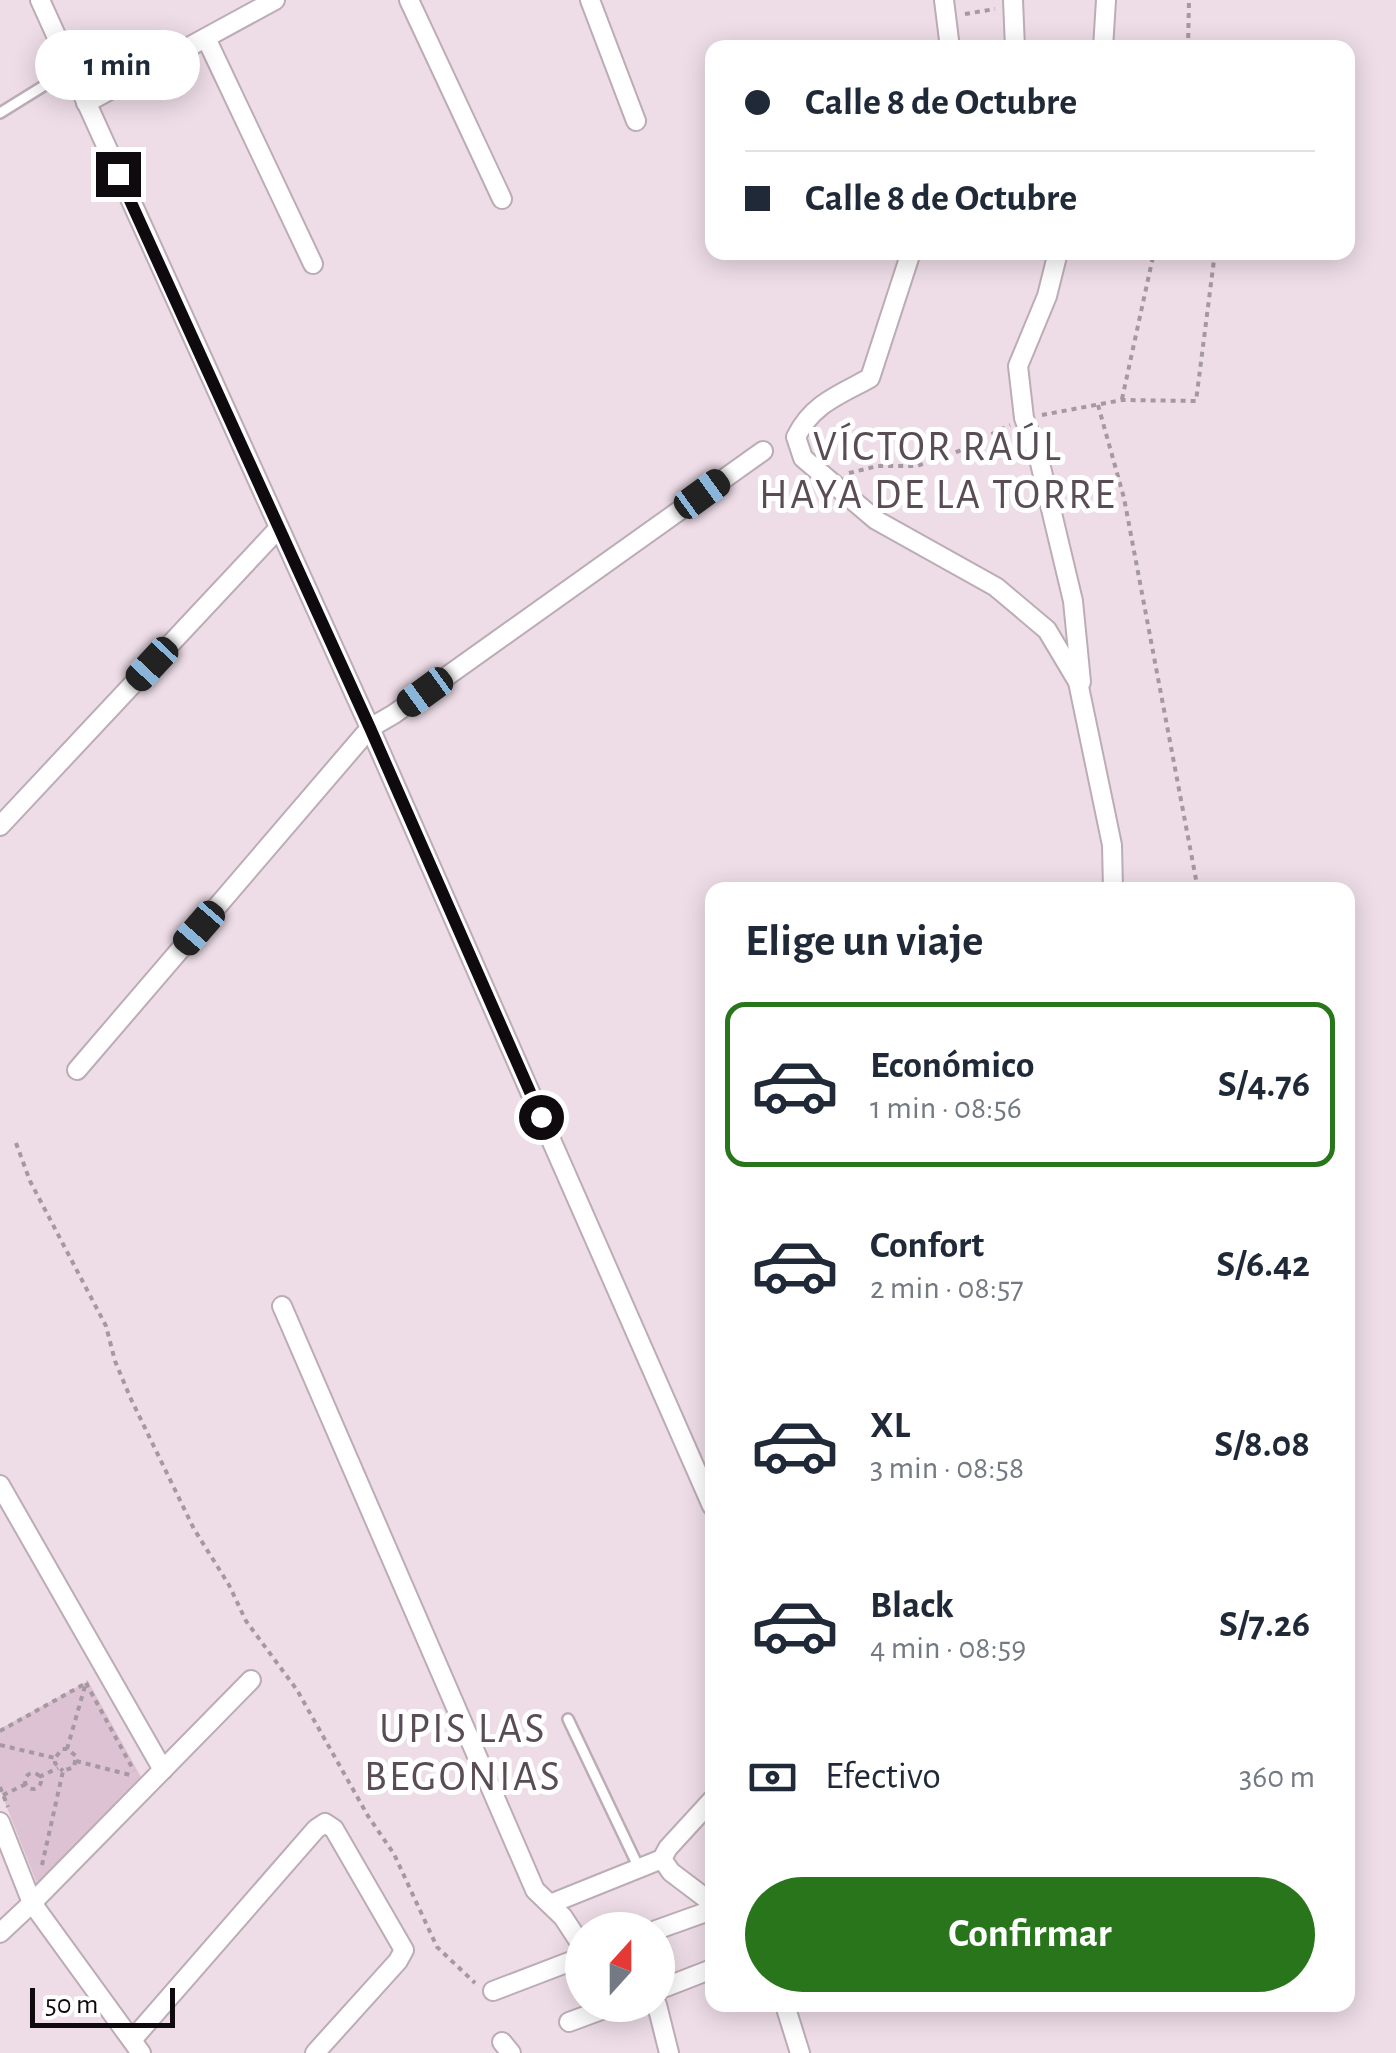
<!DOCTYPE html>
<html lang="es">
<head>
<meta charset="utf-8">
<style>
  :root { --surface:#fff; --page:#f6f6f7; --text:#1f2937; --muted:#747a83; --line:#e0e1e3; --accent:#29751b }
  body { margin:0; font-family:"Alegreya Sans",sans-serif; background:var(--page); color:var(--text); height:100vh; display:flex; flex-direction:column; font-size:38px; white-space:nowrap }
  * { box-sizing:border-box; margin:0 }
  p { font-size:32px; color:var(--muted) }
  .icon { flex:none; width:55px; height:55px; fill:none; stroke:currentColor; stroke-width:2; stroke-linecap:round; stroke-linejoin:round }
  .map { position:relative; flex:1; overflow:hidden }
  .drawer { position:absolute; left:705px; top:882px; width:650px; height:1130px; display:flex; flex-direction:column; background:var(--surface); border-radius:20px; box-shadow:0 5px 25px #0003 }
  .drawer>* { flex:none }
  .top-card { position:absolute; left:705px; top:40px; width:650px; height:220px; border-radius:20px; box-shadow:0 5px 25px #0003; display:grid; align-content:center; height:220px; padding:0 40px; background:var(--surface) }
  .needle { width:65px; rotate:21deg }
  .buttons { position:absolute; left:565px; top:1912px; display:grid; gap:20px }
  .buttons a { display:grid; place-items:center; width:110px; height:110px; border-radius:50%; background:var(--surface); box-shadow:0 5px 25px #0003; font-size:50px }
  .scale { position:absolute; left:30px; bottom:25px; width:145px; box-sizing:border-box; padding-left:10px; border:5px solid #0f0a0e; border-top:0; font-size:28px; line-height:35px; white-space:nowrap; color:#0f0a0e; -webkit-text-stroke:8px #fff; paint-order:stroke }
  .end { position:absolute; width:45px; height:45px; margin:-22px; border:12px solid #0f0a0e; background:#fff; box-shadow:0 0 0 5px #fff }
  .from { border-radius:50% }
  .bubble { position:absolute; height:70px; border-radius:35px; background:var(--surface); box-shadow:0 5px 25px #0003; font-size:32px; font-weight:700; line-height:70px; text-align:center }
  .car { position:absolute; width:30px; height:60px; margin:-30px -15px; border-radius:12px; box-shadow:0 0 8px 2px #0007; background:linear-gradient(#222 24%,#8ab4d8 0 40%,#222 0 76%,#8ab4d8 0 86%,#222 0) }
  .top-card b { display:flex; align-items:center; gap:35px; height:95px; font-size:38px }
  .top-card b+b { border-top:2px solid var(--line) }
  .top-card i { width:25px; height:25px; background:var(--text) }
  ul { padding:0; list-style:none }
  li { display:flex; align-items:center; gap:30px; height:165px; margin:0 20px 15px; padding:0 20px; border:5px solid transparent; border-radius:20px }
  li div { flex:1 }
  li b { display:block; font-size:38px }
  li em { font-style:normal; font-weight:700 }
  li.current { border-color:var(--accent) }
  li>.icon { width:90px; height:90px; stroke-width:1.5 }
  h2 { padding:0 40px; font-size:45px; line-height:120px }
  .pay { display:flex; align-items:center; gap:25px; height:110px; padding:0 40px; font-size:38px }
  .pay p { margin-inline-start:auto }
  .button { display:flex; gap:20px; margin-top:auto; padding:20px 40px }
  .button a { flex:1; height:115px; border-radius:60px; background:var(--accent); color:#fff; font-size:40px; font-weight:700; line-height:115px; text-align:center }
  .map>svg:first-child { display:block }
  .green { fill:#ddc2d3 }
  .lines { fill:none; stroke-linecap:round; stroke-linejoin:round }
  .service-casing { stroke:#bcacb6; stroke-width:14 }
  .minor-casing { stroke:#bcacb6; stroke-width:22 }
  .path { stroke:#a598a0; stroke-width:4; stroke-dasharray:5 5; stroke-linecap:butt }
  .service { stroke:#fff; stroke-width:9 }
  .minor { stroke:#fff; stroke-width:18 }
  .route { stroke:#0f0a0e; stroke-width:12 }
  .labels { text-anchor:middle; stroke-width:10; stroke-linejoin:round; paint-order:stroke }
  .neighbourhood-label { font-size:42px; letter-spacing:2.5px; fill:#5a4c55; stroke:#fff }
</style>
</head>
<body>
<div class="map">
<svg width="1396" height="2053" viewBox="0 0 1396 2053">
  <rect width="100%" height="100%" fill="#eedde7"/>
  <polygon class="green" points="88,1681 141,1777 38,1886 0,1790 0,1729"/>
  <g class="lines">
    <defs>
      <g id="service">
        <polyline points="0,113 71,69"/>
        <polyline points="568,1719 639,1868"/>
      </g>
      <g id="minor">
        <polyline points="40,0 370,728 712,1506"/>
        <polyline points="409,0 502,199"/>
        <polyline points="590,0 636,121"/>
        <polyline points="944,0 950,48"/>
        <polyline points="1013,0 1015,48"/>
        <polyline points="206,38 313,264"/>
        <polyline points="1103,48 1106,0"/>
        <polyline points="86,103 275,0"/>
        <path d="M911,252l-41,126c-31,17 -58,26 -74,59l7,21 73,62 120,67 51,43 31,52 34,163 1,45"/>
        <polyline points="1058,252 1047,296 1018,366 1024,418 1040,463 1073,601 1081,682"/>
        <polyline points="0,826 279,528"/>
        <polyline points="77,1070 370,728 394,714 763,451"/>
        <polyline points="282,1306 535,1890 563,1917 582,1946"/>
        <polyline points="0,1485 163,1770"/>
        <polyline points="0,1822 32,1903 251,1680"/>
        <polyline points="662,1859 668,1848 712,1800"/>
        <polyline points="662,1859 671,1872 712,1903"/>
        <polyline points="550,1904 662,1859"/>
        <polyline points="656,1930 712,1910"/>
        <polyline points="0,1933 32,1903 141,2053"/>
        <polyline points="658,1990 712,1969"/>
        <polyline points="493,1991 582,1957"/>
        <polyline points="657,2005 669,2053"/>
        <polyline points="785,2005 800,2053"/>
        <polyline points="569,2022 615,2005"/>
        <polyline points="132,2040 316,1829 325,1823 334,1829 404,1950 398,1961 315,2053"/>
        <polyline points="502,2042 511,2053"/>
      </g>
    </defs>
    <use href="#service" class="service-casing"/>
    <use href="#minor" class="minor-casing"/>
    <g class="path">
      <polyline points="965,14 995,9"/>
      <polyline points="1188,48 1189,0"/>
      <polyline points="1122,399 1154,252"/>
      <polyline points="1098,405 1124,498 1198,890"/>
      <polyline points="1042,415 1122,400 1196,401 1215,252"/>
      <polyline points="849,473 878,466 917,466 959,451 1010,425"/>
      <polyline points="16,1143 30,1181 106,1326 115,1361 130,1397 194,1529 229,1585 246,1621 297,1690 368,1816 394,1854 437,1947 475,1983"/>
      <polyline points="86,1683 134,1771"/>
      <polyline points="0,1731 88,1682"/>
      <polyline points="0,1745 55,1758"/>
      <polyline points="67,1749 85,1686"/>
      <polyline points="76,1761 130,1775"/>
      <circle cx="33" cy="1781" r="8"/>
      <polyline points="39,1777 58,1768"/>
      <polyline points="0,1787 8,1807"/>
      <polyline points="3,1795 26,1784"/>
      <polyline points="42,1865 63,1771 74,1767 76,1756 67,1749 62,1749 55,1758 55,1763 63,1771"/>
    </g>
    <use href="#service" class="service"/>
    <use href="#minor" class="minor"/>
  </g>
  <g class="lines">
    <polyline class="route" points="118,174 370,728 541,1117"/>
  </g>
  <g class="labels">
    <g class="neighbourhood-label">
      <text x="938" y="460">VÍCTOR RAÚL<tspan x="938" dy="48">HAYA DE LA TORRE</tspan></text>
      <text x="463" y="1742">UPIS LAS<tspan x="463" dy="48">BEGONIAS</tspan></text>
    </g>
  </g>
</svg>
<div class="buttons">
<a><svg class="needle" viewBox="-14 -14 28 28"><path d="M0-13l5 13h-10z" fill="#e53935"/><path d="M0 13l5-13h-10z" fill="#747a83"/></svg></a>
</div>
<div class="scale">50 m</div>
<i class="end from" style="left:541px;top:1117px"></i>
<i class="end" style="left:118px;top:174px"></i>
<div class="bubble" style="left:35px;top:30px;width:165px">1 min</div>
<i class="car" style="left:702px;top:494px;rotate:54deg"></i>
<i class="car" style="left:152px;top:664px;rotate:223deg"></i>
<i class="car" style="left:425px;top:692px;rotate:234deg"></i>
<i class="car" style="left:199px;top:928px;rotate:221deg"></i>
<div class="top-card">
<b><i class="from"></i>Calle 8 de Octubre</b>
<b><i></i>Calle 8 de Octubre</b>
</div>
<section class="drawer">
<h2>Elige un viaje</h2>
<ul>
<li class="current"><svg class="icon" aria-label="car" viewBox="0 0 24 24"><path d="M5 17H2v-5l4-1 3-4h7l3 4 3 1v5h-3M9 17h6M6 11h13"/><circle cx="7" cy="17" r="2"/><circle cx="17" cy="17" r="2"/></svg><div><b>Económico</b><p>1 min · 08:56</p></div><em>S/4.76</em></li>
<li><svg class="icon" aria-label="car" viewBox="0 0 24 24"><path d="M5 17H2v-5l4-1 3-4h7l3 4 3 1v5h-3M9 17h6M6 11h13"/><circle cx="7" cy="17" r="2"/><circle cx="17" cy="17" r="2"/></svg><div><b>Confort</b><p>2 min · 08:57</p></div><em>S/6.42</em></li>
<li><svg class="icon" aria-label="car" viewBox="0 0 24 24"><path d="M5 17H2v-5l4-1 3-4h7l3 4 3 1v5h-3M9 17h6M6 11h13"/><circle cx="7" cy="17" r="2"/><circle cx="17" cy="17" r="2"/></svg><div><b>XL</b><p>3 min · 08:58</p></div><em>S/8.08</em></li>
<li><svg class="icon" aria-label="car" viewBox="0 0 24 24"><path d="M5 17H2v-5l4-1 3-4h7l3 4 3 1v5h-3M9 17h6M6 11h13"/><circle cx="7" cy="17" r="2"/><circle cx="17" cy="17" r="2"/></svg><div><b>Black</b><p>4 min · 08:59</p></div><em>S/7.26</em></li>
</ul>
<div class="pay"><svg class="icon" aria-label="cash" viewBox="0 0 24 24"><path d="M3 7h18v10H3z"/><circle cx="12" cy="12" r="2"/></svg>Efectivo<p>360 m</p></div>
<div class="button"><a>Confirmar</a></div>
</section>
</div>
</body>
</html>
